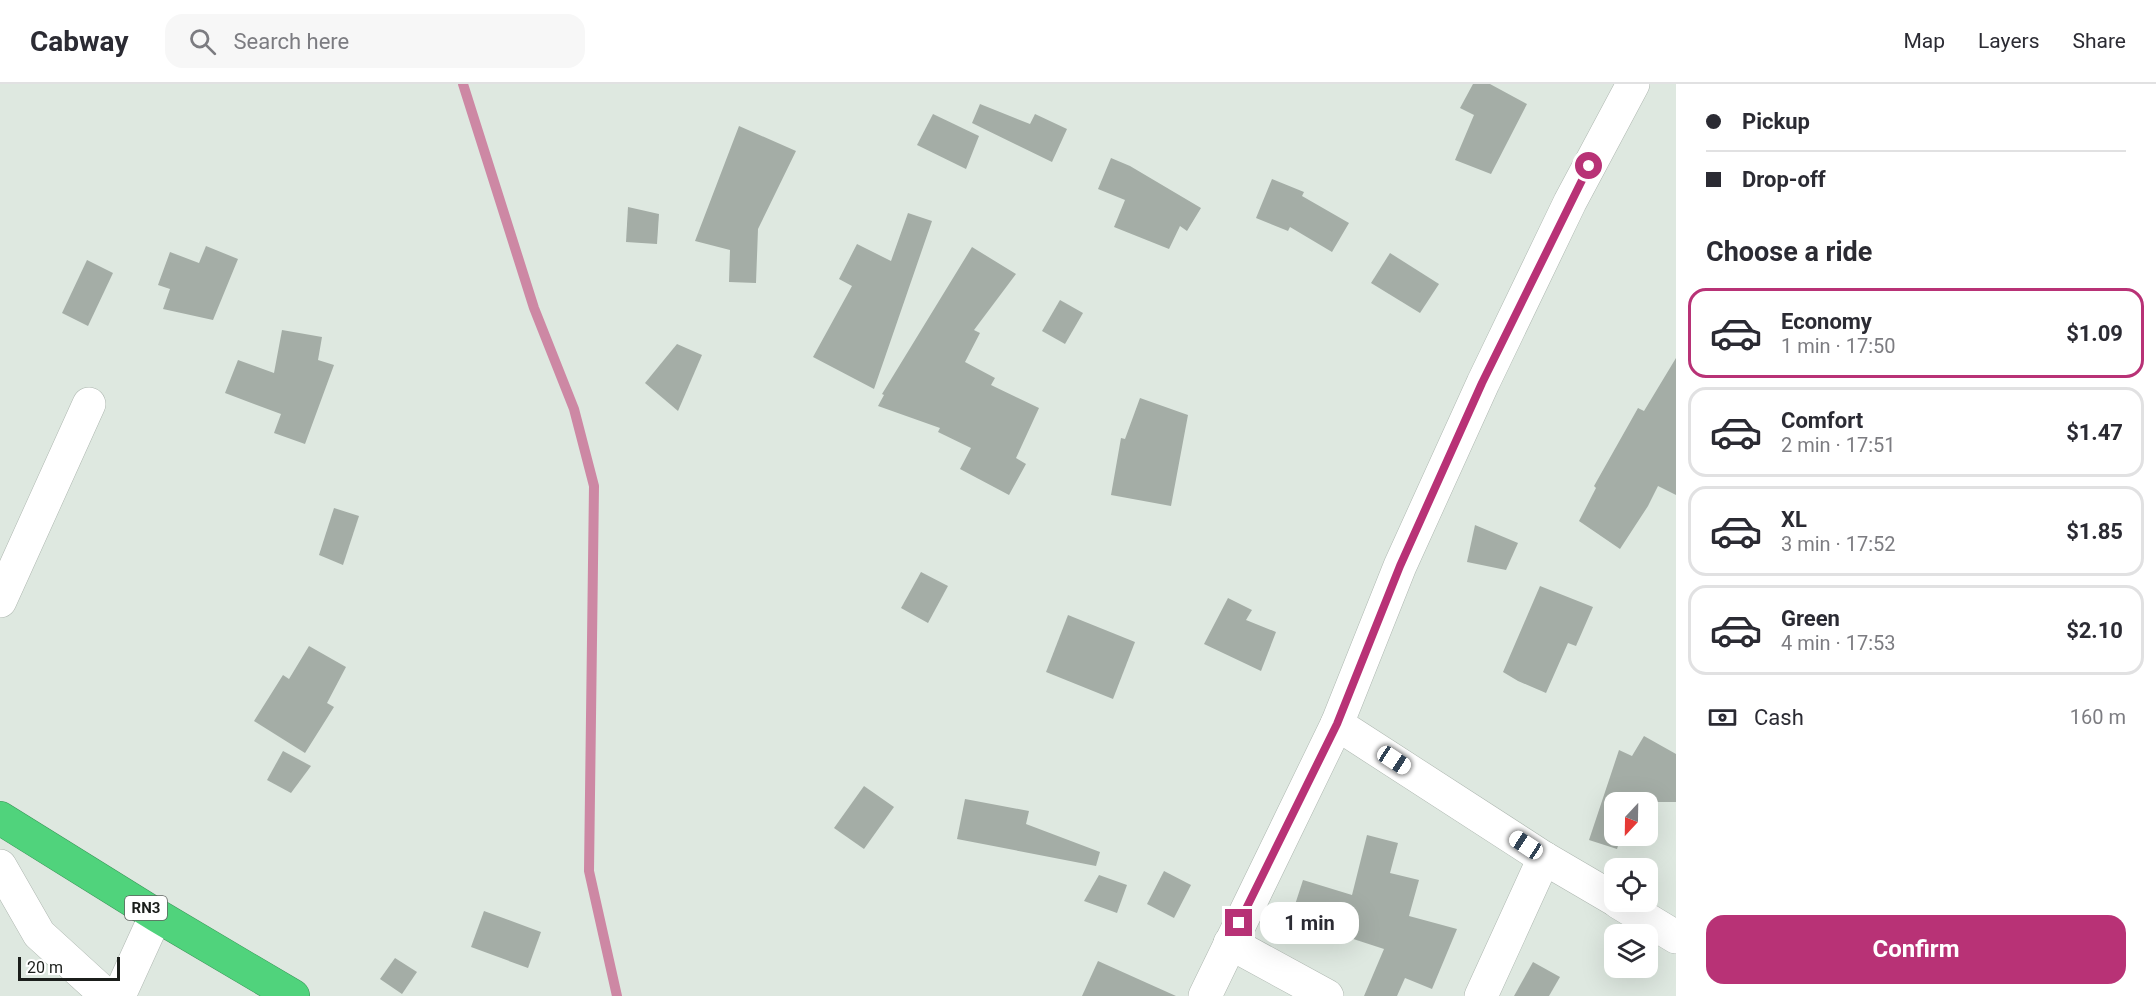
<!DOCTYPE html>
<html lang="en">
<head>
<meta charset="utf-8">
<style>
  :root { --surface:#fff; --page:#f7f7f7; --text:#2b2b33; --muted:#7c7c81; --line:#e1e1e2; --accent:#b83276 }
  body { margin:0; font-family:Roboto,sans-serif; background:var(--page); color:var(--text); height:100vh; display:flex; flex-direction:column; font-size:22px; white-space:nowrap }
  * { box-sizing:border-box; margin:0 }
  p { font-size:20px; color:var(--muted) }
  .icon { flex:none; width:33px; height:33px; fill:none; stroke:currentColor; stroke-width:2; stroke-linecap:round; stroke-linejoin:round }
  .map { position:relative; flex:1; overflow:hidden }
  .details { display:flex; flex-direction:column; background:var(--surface); width:480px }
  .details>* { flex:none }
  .top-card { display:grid; align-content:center; height:132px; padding:0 30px; background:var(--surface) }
  .needle { width:39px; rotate:202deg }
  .controls { position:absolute; left:1604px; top:708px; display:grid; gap:12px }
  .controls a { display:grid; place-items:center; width:54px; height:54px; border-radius:12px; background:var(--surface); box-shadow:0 6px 24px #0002; font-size:30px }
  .scale { position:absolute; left:18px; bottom:15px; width:102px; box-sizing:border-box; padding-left:6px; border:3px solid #1b1e1b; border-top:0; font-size:16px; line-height:21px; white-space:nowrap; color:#1b1e1b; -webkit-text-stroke:4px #fff; paint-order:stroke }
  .end { position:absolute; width:27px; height:27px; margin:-14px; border:8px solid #b83276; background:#fff; box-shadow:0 0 0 3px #fff }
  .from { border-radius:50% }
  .bubble { position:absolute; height:42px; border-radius:18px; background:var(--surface); box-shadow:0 6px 24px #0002; font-size:20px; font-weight:700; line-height:42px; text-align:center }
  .car { position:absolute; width:18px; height:36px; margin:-18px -9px; border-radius:8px; box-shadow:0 0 4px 2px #0007; background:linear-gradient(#fff 24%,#345 0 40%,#fff 0 76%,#345 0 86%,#fff 0) }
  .top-card b { display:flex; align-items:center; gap:21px; height:57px; font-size:22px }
  .top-card b+b { border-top:2px solid var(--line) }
  .top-card i { width:15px; height:15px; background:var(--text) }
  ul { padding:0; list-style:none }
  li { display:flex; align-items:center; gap:18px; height:90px; margin:0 12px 9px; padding:0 18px; border:3px solid var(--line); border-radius:18px }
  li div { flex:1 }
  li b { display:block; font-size:22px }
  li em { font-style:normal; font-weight:700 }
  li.current { border-color:var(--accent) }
  li>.icon { width:54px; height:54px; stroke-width:1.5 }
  h2 { padding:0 30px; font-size:27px; line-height:72px }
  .pay { display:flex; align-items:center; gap:15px; height:66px; padding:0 30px; font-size:22px }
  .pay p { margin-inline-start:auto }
  .cta { display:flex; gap:12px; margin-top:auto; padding:12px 30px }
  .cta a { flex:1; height:69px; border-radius:18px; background:var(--accent); color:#fff; font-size:24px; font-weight:700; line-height:69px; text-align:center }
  header { display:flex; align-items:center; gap:36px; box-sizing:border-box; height:84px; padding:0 30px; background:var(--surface); border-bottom:2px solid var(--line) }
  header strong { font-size:28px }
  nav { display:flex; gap:33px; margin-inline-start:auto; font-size:21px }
  .search { width:420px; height:54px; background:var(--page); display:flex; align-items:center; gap:15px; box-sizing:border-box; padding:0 21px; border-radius:18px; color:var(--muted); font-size:22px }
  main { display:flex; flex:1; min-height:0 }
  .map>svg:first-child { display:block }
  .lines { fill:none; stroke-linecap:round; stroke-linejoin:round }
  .stream { stroke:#cd88a4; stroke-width:10 }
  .building { fill:#a4ada6 }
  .street-casing { stroke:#aeb7b0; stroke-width:34 }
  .highway-casing { stroke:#3d945a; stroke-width:34 }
  .street { stroke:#fff; stroke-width:33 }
  .highway { stroke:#50d37c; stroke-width:33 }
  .route { stroke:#b83276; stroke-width:8 }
  .labels { text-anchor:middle; stroke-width:4.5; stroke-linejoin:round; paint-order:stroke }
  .shield { fill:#fff; stroke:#5f625f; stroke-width:1.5 }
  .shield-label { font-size:15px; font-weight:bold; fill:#1b1e1b }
</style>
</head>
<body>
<header>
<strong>Cabway</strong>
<div class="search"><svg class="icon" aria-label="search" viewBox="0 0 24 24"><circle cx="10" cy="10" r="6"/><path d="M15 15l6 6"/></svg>Search here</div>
<nav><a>Map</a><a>Layers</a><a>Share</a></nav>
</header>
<main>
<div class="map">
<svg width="1676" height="912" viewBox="0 0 1676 912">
  <rect width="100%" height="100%" fill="#dee8e0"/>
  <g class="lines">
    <polyline class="stream" points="463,0 534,224 574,325 594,402 589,787 617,912"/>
  </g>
  <g class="building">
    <polygon points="1473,0 1490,0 1527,20 1491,90 1455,76 1474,31 1460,24"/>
    <polygon points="980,20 1030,40 1035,30 1067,45 1052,78 972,39"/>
    <polygon points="933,30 979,52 966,85 917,61"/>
    <polygon points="739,42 796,67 758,145 756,199 729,198 730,166 695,157"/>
    <polygon points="1111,74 1130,82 1201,124 1187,147 1180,142 1169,165 1114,143 1125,116 1098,105"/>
    <polygon points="1272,95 1304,108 1302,112 1349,139 1332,168 1290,143 1288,147 1256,134"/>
    <polygon points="628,123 659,130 657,160 626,158"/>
    <polygon points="908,129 932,137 874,305 813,273 852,202 839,195 857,160 891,177"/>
    <polygon points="206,162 238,175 213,236 163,225 170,205 158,201 170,168 199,179"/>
    <polygon points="972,163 1016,190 974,246 980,249 965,278 995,294 991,301 1039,324 1016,374 1026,380 1009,411 960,385 971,364 938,348 940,344 878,322 884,311 882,310"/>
    <polygon points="1390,169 1439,200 1420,229 1371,199"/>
    <polygon points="87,176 113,189 88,242 62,229"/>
    <polygon points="1060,216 1083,229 1065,260 1042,247"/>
    <polygon points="282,246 322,253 318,276 334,281 305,360 274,349 281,330 225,309 238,276 274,289"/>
    <polygon points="677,260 702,271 678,327 645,299"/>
    <polygon points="1676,274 1676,411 1658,402 1648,422 1620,465 1579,437 1596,404 1594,402 1638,324 1644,327"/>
    <polygon points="1140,314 1188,331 1171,422 1111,411 1121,354 1125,355"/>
    <polygon points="334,424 359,432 343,481 319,471"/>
    <polygon points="1475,441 1518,459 1506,486 1467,478"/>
    <polygon points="921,488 948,502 928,539 901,524"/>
    <polygon points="1540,502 1593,523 1576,562 1568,559 1546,609 1518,597 1503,588"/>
    <polygon points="1228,514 1252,526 1246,536 1276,548 1261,587 1204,560"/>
    <polygon points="1068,531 1135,558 1113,615 1046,588"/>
    <polygon points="309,562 346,583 327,619 334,623 305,669 254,637 283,591 289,595"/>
    <polygon points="1644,652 1676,670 1676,718 1614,718 1614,752 1621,752 1617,765 1589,756 1619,666 1632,672"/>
    <polygon points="283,667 311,682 291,709 267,696"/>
    <polygon points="864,702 894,723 864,765 834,744"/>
    <polygon points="965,715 1029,727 1026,740 1100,768 1096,782 957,755"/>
    <polygon points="1367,751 1398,759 1390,789 1419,796 1409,832 1457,845 1432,905 1405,894 1397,912 1364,912 1384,865 1341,851 1342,846 1292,830 1303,796 1352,811"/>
    <polygon points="1164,787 1191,801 1174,834 1147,820"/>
    <polygon points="1099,791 1127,801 1117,829 1084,817"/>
    <polygon points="484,827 541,848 528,884 471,863"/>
    <polygon points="395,874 417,888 402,910 380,895"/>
    <polygon points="1098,877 1176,912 1082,912"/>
    <polygon points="1533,878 1560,893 1549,912 1514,912"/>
  </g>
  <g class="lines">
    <defs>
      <g id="street">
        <polyline points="0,517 89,320"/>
        <polyline points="1337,640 1544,774 1614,815"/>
        <polyline points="0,782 39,850 107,912"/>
        <polyline points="1618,818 1676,853"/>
        <polyline points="1230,859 1327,912"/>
        <polyline points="119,912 156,831"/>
        <polyline points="1205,912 1337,640 1400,482 1483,299 1570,118 1633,0"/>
        <polyline points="1481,912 1544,774"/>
      </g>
      <polyline id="highway" points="0,734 156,831 293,912"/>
    </defs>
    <use href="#street" class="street-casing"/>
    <use href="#highway" class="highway-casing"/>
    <use href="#street" class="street"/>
    <use href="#highway" class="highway"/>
  </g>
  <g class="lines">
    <polyline class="route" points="1239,839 1337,640 1400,482 1482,299 1589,82"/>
  </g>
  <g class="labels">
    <rect class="shield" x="125" y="812" width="42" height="24" rx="4.5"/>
    <g class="shield-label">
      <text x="146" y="829">RN3</text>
    </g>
  </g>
</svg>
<div class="controls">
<a><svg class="needle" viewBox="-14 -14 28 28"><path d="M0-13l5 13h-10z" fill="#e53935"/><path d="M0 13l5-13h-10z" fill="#7c7c81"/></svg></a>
<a><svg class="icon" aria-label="locate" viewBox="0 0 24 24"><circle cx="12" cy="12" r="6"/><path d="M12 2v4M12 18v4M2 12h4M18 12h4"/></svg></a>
<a><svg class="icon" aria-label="layers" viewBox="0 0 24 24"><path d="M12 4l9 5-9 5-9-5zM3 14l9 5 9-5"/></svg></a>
</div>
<div class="scale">20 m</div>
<i class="end from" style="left:1589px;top:82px"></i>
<i class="end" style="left:1239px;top:839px"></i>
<div class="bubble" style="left:1260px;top:818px;width:99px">1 min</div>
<i class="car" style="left:1394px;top:676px;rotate:123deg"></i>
<i class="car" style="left:1526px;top:761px;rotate:303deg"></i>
</div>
<section class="details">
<div class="top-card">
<b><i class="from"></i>Pickup</b>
<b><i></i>Drop-off</b>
</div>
<h2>Choose a ride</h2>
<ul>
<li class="current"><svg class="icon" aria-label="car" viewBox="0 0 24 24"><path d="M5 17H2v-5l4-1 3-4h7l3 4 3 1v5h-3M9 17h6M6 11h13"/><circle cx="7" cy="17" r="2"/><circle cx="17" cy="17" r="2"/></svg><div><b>Economy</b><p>1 min · 17:50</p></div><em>$1.09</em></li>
<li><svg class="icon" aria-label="car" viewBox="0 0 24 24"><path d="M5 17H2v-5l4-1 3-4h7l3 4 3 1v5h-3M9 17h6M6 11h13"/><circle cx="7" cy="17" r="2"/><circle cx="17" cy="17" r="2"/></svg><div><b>Comfort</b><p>2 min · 17:51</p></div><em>$1.47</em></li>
<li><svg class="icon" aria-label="car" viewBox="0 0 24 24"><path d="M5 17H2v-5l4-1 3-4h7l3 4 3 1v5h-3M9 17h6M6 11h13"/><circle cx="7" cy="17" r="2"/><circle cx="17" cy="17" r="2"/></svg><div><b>XL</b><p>3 min · 17:52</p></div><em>$1.85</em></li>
<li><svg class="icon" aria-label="car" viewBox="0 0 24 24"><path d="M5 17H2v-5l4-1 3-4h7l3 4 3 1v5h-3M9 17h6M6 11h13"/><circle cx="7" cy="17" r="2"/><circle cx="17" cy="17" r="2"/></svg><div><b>Green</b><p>4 min · 17:53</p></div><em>$2.10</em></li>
</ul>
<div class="pay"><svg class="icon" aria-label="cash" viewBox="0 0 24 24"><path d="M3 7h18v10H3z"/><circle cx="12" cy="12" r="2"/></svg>Cash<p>160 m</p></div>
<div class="cta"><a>Confirm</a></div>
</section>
</main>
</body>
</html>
